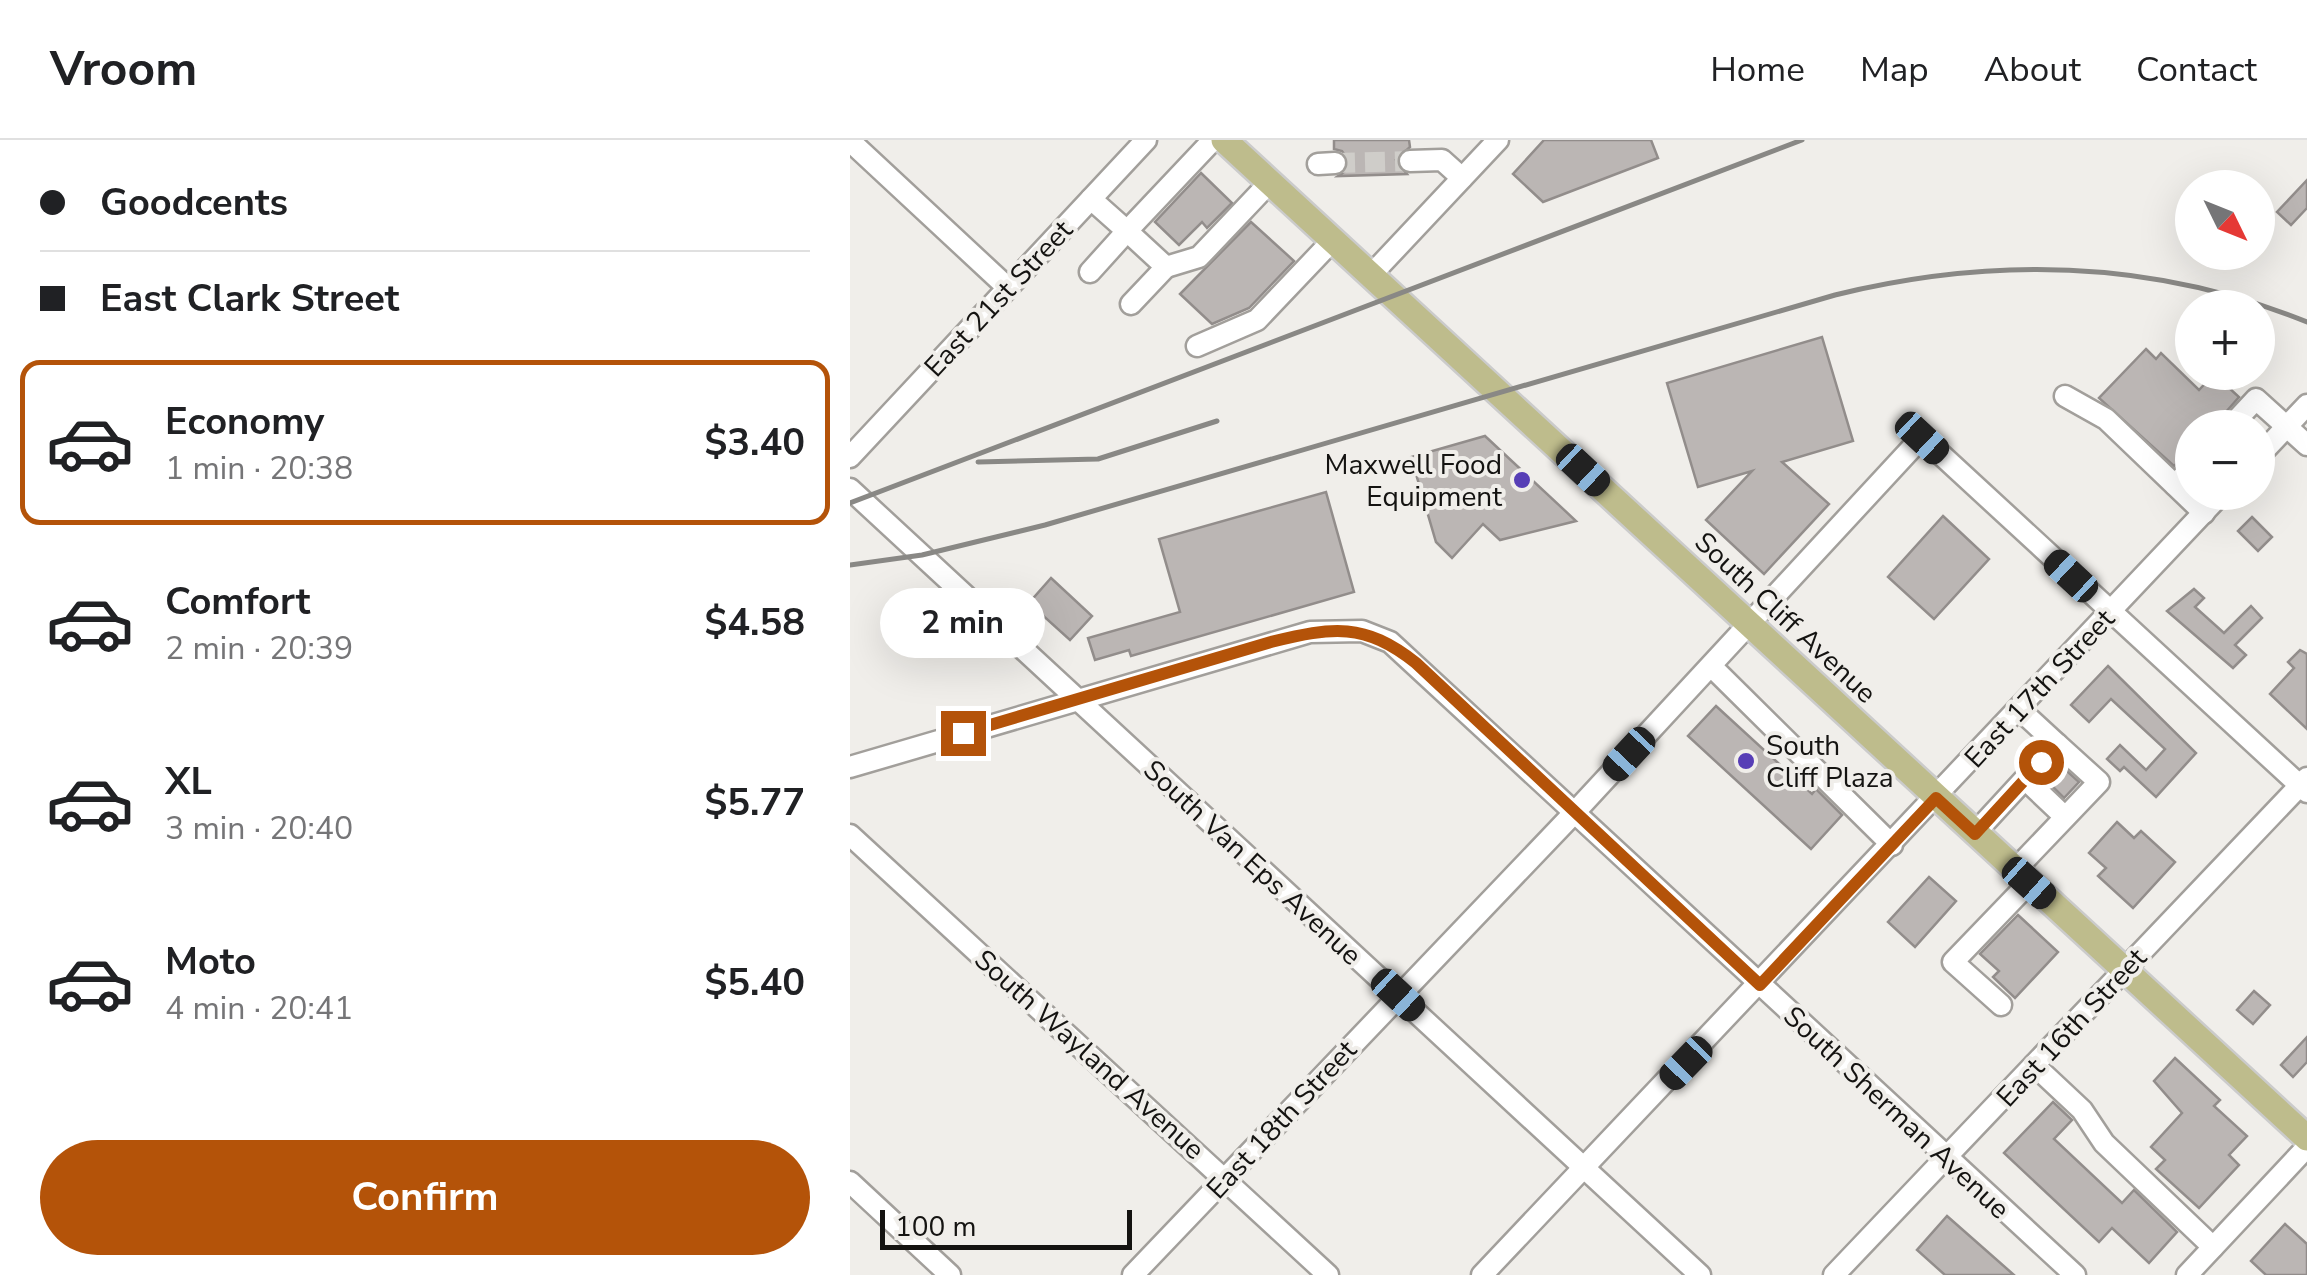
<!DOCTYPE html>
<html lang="en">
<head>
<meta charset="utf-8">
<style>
  :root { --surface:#fff; --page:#f6f6f6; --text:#202124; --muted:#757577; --line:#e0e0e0; --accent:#b45309 }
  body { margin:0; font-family:"Nunito Sans",sans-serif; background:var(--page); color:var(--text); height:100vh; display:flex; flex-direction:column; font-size:38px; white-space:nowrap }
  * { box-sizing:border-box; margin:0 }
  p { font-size:32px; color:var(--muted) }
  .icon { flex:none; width:55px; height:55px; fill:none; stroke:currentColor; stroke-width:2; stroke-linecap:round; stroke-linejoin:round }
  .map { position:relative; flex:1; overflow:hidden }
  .sheet { display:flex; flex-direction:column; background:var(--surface); width:850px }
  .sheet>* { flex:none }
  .banner { display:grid; align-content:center; height:220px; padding:0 40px; background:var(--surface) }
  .needle { width:65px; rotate:133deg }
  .fabs { position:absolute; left:1325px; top:30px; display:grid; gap:20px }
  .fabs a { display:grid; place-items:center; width:100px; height:100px; border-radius:50%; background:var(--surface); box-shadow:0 10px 40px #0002; font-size:50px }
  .scale { position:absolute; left:30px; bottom:25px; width:252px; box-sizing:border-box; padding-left:10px; border:5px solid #141311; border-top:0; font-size:28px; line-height:35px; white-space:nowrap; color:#141311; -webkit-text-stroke:8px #f0eeea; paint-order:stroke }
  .end { position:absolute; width:45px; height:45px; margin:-22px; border:12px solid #b45309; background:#fff; box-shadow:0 0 0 5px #fff }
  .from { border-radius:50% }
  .bubble { position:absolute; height:70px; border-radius:35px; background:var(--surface); box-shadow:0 10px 40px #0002; font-size:32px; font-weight:700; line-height:70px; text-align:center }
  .car { position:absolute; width:30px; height:60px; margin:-30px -15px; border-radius:12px; box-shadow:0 0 8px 2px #0007; background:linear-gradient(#222 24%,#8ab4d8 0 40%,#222 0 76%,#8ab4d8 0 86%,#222 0) }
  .banner b { display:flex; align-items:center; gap:35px; height:95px; font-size:38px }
  .banner b+b { border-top:2px solid var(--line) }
  .banner i { width:25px; height:25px; background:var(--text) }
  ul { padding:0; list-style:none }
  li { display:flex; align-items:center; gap:30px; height:165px; margin:0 20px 15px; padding:0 20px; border:5px solid transparent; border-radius:20px }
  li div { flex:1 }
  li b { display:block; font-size:38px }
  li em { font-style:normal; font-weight:700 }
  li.active { border-color:var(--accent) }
  li>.icon { width:90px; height:90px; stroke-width:1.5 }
  .cta { display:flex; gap:20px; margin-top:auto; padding:20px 40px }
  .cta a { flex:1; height:115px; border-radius:60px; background:var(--accent); color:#fff; font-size:40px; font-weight:700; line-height:115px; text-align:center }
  header { display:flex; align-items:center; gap:60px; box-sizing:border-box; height:140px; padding:0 50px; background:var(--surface); border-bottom:2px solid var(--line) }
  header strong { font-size:48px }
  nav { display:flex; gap:55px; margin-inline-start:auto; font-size:35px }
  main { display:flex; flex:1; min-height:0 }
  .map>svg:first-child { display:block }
  .building { fill:#bbb6b4; stroke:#928d8b; stroke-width:2.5 }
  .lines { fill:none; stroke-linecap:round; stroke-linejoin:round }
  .minor-tunnel { stroke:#cfcdc9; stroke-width:20; stroke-dasharray:20 10; stroke-linecap:butt }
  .minor-casing { stroke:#a29f9b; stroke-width:25 }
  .major-casing { stroke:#cbcbcb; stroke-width:30 }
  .minor { stroke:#fff; stroke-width:20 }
  .major { stroke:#bebc8c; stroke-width:25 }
  .rail { stroke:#898885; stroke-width:5 }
  .route { stroke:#b45309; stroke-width:12 }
  .poi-dot { fill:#573eb6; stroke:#f0eeea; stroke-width:4 }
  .labels { text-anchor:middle; stroke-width:8; stroke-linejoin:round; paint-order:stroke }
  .street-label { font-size:28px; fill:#141311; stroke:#f0eeea }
  .poi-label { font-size:28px; fill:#141311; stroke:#f0eeea; text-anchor:end }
</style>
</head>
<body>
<header>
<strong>Vroom</strong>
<nav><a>Home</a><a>Map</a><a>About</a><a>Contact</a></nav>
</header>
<main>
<section class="sheet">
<div class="banner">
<b><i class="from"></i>Goodcents</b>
<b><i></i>East Clark Street</b>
</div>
<ul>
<li class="active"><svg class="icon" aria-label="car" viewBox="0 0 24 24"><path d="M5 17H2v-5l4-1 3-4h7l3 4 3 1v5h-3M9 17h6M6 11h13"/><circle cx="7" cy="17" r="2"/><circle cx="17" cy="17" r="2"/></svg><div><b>Economy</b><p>1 min · 20:38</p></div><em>$3.40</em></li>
<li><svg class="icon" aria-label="car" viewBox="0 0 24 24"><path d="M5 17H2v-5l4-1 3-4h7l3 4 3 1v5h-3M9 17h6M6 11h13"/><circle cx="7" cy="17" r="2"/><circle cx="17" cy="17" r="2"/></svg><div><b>Comfort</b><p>2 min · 20:39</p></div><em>$4.58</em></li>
<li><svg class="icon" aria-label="car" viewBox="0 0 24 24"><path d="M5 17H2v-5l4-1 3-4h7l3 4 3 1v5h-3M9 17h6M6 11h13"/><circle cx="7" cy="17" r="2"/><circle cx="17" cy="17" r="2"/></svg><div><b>XL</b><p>3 min · 20:40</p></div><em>$5.77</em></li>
<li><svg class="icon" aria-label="car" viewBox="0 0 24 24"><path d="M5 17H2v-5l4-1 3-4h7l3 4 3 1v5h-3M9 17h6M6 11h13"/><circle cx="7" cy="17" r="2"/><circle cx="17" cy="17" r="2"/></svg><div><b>Moto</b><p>4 min · 20:41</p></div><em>$5.40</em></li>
</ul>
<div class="cta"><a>Confirm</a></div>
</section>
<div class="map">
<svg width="1457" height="1135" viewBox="0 0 1457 1135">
  <rect width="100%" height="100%" fill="#f0eeea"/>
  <g class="building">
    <polygon points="484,0 559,0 560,7 546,20 557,34 488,36 497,30 499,21 492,11 484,9"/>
    <polygon points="694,0 801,0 808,18 693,62 663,34"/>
    <polygon points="351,33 382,63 357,88 352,82 329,105 305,82"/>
    <polygon points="1457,40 1457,68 1441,85 1427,72"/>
    <polygon points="401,82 444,121 399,168 362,184 330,154"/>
    <polygon points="972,197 1003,301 932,322 979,364 914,434 856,380 902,331 848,347 817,243"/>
    <polygon points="1296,209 1306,219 1311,213 1349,250 1364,234 1389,257 1362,288 1342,288 1342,307 1324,326 1249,258"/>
    <polygon points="635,296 726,381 650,400 633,384 602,418 586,402 561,317"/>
    <polygon points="476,352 504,452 281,516 279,510 245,520 238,498 330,472 309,399"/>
    <polygon points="1093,376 1139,419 1084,479 1038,437"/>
    <polygon points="1402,377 1422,397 1408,411 1388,391"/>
    <polygon points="201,438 242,476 220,500 179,463"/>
    <polygon points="1344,449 1354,458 1345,467 1374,493 1401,466 1412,478 1385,505 1396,515 1383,528 1317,471"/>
    <polygon points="1450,510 1457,514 1457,589 1420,554 1444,528 1438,522"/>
    <polygon points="1258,526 1346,613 1306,657 1274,627 1270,631 1257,619 1270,605 1296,630 1315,609 1261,559 1239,582 1221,565"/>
    <polygon points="866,566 962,654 966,649 992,675 961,709 838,596"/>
    <polygon points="1208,623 1229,642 1214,658 1194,638"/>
    <polygon points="1267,682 1284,698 1291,691 1325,722 1283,768 1248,736 1256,728 1239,713"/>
    <polygon points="1079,737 1106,761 1065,807 1038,782"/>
    <polygon points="1168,775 1208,812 1165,858 1143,837 1149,831 1130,814"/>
    <polygon points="1404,851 1420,865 1403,884 1387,870"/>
    <polygon points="1457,897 1457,922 1443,937 1431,925"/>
    <polygon points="1325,918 1370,960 1364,966 1397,996 1379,1015 1389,1025 1349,1068 1306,1029 1315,1020 1301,1007 1332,973 1304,941"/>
    <polygon points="1203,962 1222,980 1204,999 1272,1063 1284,1050 1327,1092 1299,1123 1262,1088 1249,1102 1154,1013"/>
    <polygon points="1097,1076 1164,1135 1095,1135 1067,1110"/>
    <polygon points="1435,1084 1457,1104 1457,1135 1416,1135 1401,1121"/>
  </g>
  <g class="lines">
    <polyline class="minor-tunnel" points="485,23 560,21"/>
    <defs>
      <g id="minor">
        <polyline points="363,0 277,91 316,127 349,117 420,42"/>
        <polyline points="0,1 158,148"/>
        <polyline points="560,21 592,20 612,38"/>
        <polyline points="468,24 485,23"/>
        <polyline points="240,132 277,91 241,59"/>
        <polyline points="521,135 648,0"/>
        <polyline points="281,164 316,127"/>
        <polyline points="347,206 407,180 483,100"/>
        <polyline points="1215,256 1256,279 1354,373"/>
        <polyline points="1379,288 1406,259 1457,305"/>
        <polyline points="0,317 296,0"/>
        <polyline points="1408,317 1457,265"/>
        <polyline points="1325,345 1342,327"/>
        <polyline points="0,349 850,1135"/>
        <polyline points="861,526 1042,705"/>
        <polyline points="0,627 460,492 512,491 540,502 1225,1135"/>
        <polyline points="1175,639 1215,677"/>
        <polyline points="1125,693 1207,604 1169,569"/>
        <polyline points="0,695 478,1135"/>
        <polyline points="1165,730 1249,642 1207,604"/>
        <polyline points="1151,865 1103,822 1179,743"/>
        <polyline points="1184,925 1232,970 1254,1003 1363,1107"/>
        <polyline points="0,1042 100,1135"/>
        <polyline points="283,1135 725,672 1072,297 1457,652"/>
        <polyline points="632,1135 1373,352"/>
        <polyline points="984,1135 1457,638"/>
        <polyline points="1337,1135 1457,1007"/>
      </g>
      <polyline id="major" points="374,0 1457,998"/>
    </defs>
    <use href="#minor" class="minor-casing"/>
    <use href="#major" class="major-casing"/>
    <use href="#minor" class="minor"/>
    <use href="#major" class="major"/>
    <g class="rail">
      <polyline points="128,322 248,319 367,281"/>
      <polyline points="0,363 952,0"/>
      <path d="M0,425l72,-10 123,-30 790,-230c159,-39 319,-35 472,27"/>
    </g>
  </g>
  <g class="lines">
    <path class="route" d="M113,593l308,-91c62,-15 93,-20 145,21l344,322 176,-187 39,36 66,-72"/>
  </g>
  <g class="poi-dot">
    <circle cx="672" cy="340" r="10"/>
    <circle cx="896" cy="621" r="10"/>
  </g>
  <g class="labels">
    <g class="street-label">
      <text transform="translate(148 158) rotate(-47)" y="10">East 21st Street</text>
      <text transform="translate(936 477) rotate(43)" y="10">South Cliff Avenue</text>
      <text transform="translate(1189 548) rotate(-47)" y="10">East 17th Street</text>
      <text transform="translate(403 722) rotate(43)" y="10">South Van Eps Avenue</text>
      <text transform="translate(1221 887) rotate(-47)" y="10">East 16th Street</text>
      <text transform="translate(240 914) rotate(42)" y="10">South Wayland Avenue</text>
      <text transform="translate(1047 972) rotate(43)" y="10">South Sherman Avenue</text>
      <text transform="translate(431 979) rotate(-47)" y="10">East 18th Street</text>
    </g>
    <g class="poi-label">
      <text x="652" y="334">Maxwell Food<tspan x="652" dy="32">Equipment</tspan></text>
      <text x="916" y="615" text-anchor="start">South<tspan x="916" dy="32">Cliff Plaza</tspan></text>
    </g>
  </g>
</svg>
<div class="fabs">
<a><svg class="needle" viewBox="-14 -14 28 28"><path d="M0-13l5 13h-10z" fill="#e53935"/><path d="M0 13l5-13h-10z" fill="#757577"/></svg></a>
<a>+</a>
<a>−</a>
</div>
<div class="scale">100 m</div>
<i class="end from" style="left:1191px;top:622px"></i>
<i class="end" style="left:113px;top:593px"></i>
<div class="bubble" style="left:30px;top:448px;width:165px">2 min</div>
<i class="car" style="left:1072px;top:298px;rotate:133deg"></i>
<i class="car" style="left:733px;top:330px;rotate:133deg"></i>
<i class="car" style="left:1221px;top:436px;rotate:313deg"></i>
<i class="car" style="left:779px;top:614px;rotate:223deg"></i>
<i class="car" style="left:1179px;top:743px;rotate:132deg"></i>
<i class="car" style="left:548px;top:855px;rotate:133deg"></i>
<i class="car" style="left:836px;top:923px;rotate:224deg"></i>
</div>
</main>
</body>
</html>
